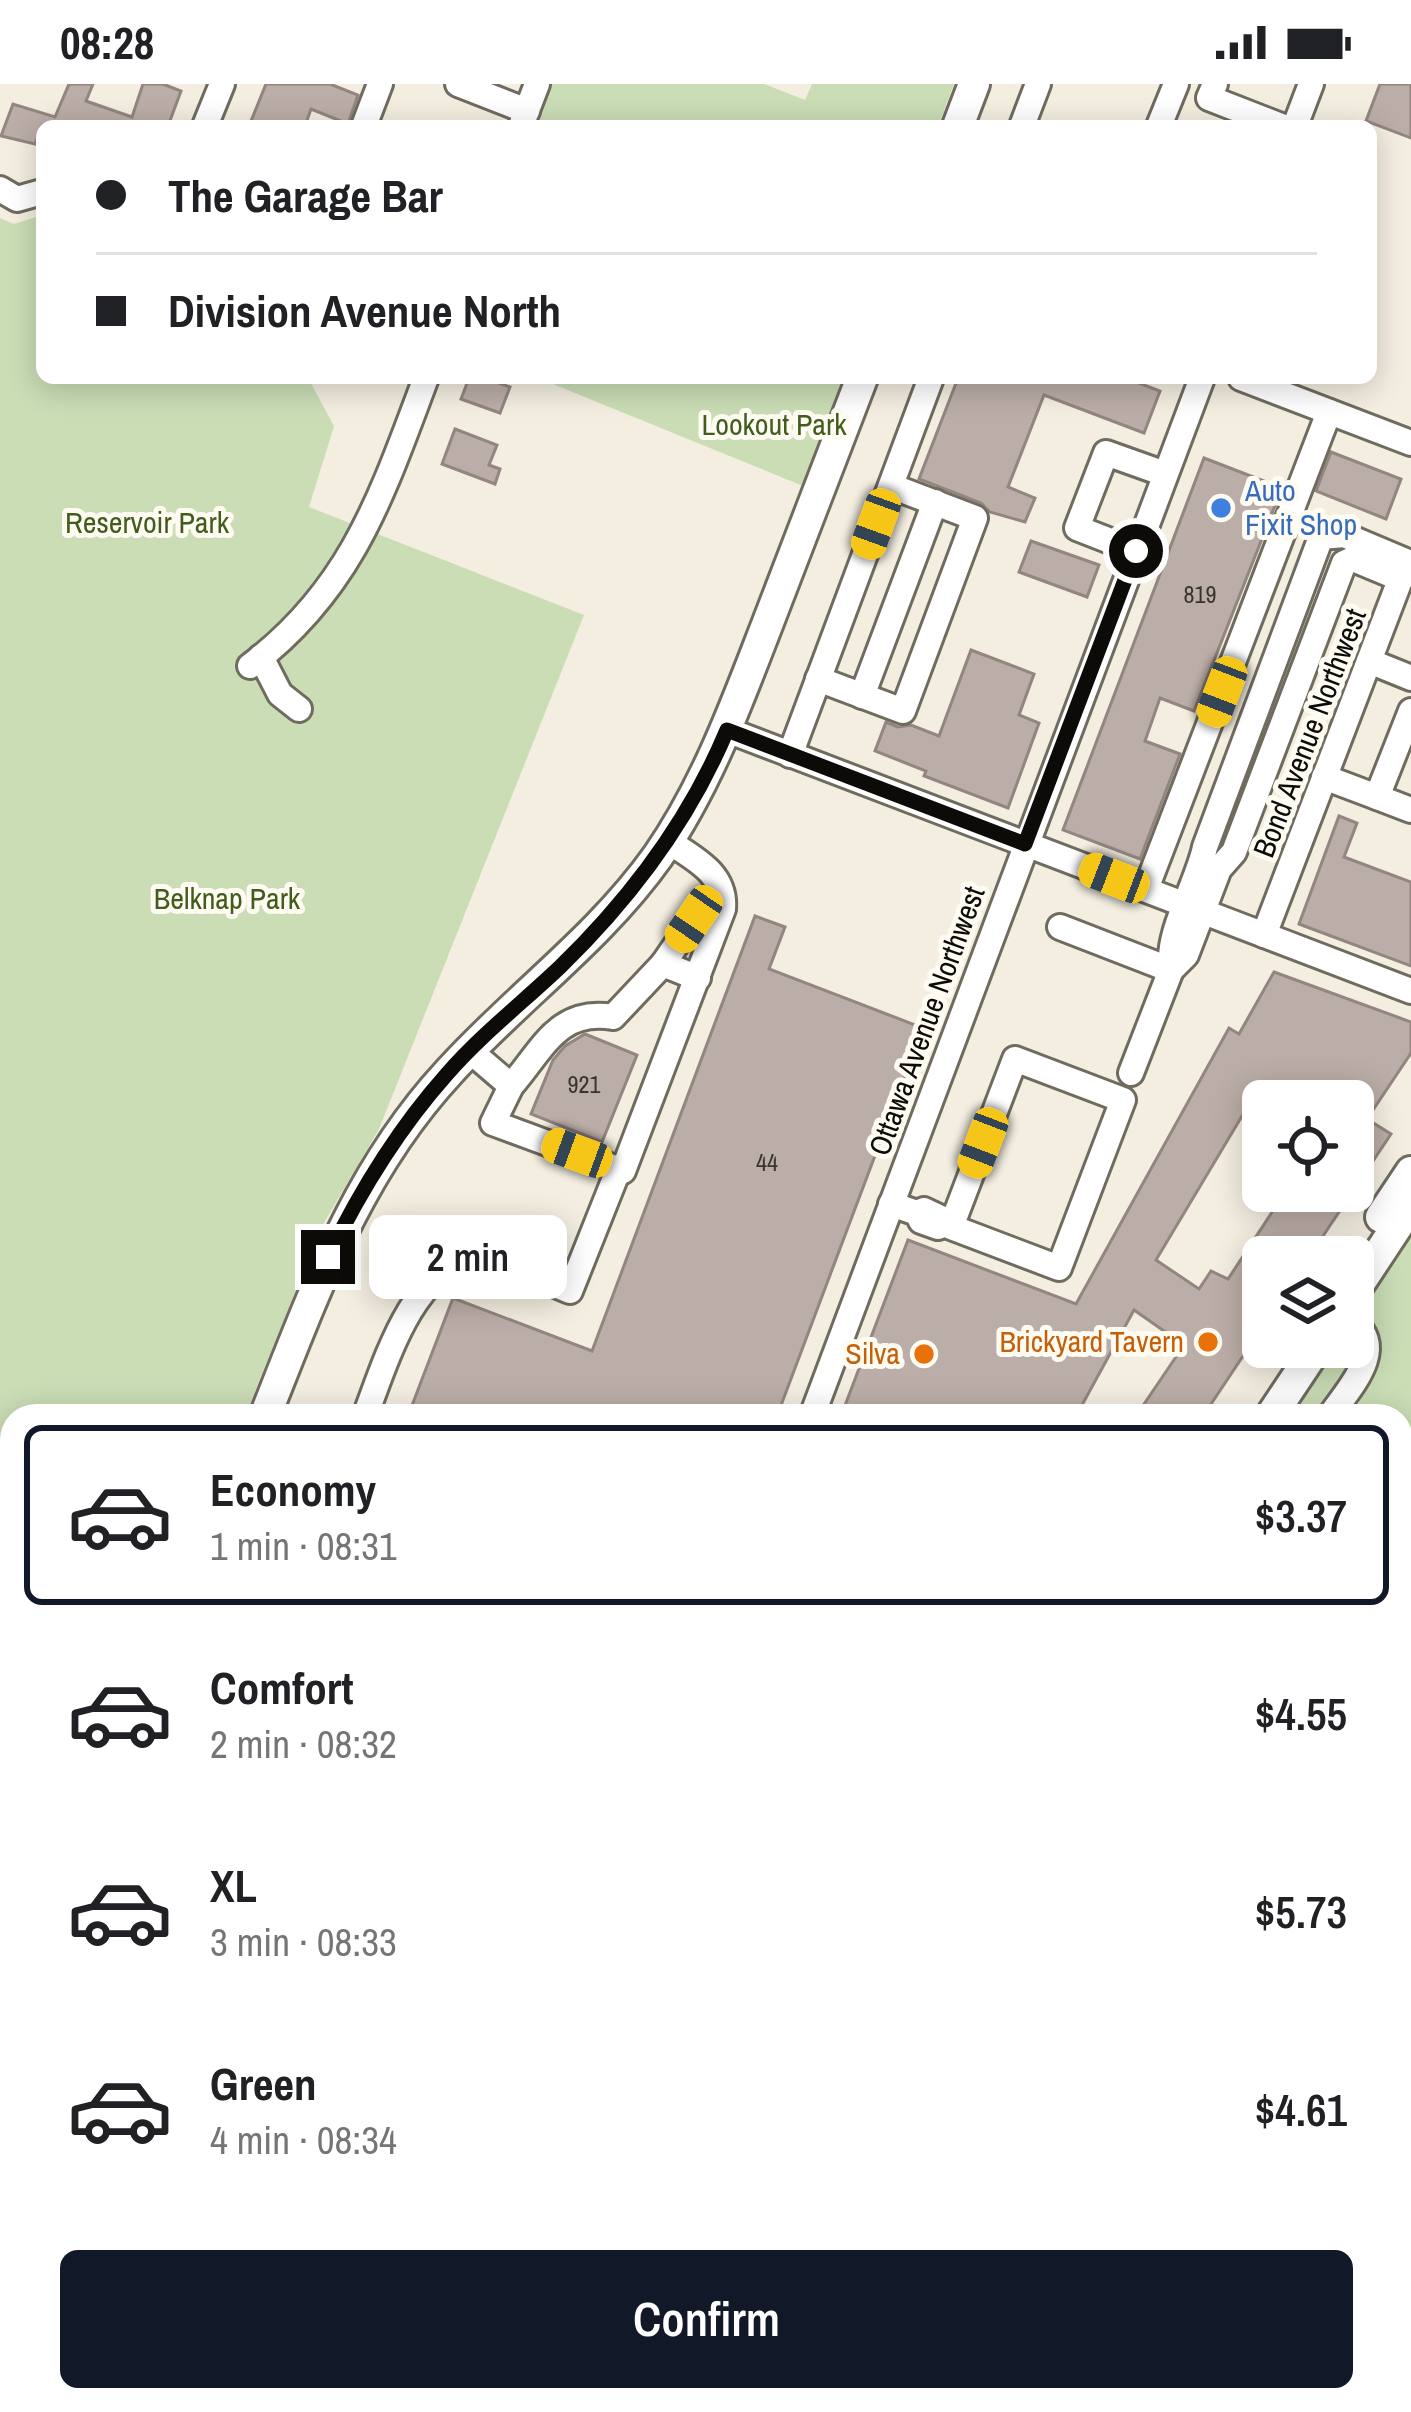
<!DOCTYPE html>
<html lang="en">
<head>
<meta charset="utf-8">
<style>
  :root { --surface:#fff; --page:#f6f6f6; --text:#202124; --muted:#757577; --line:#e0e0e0; --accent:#111827 }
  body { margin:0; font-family:"Archivo Narrow",sans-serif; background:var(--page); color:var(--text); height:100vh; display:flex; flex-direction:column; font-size:45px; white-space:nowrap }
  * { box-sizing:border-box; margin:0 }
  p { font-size:39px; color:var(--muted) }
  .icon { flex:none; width:66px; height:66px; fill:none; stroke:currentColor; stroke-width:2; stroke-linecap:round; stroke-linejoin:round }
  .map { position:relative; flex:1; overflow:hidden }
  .drawer { position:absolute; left:0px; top:1320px; width:1413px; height:1008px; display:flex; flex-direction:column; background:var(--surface); border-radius:36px 36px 0 0; box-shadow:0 6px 30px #0003 }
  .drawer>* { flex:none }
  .hud { position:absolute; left:36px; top:36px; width:1341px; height:264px; border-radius:18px; box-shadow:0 6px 30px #0003; display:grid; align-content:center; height:264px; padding:0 60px; background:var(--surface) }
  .buttons { position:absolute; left:1242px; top:996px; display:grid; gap:24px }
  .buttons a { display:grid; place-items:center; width:132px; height:132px; border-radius:18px; background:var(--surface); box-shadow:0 6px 30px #0003; font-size:60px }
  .end { position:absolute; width:54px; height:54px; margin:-27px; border:15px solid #0d0b07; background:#fff; box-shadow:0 0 0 6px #fff }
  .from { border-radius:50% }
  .bubble { position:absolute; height:84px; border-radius:18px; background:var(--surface); box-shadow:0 6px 30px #0003; font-size:39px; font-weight:600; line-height:84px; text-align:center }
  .car { position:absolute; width:36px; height:72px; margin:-36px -18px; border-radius:15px; box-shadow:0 0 9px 3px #0007; background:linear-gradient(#f5c518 24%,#345 0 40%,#f5c518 0 76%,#345 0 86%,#f5c518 0) }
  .hud b { display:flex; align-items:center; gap:42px; height:114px; font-size:45px }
  .hud b+b { border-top:3px solid var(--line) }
  .hud i { width:30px; height:30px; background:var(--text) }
  ul { padding:21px 0 0; list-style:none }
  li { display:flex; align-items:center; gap:36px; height:180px; margin:0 24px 18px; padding:0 36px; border:6px solid transparent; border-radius:18px }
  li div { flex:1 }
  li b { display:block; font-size:45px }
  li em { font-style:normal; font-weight:600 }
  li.selected { border-color:var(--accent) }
  li>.icon { width:108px; height:108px; stroke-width:1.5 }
  .button { display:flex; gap:24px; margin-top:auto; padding:24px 60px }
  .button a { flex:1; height:138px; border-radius:18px; background:var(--accent); color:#fff; font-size:48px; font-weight:600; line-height:138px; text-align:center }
  .status { display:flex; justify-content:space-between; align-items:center; height:84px; padding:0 60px; background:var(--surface); direction:ltr }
  .status svg { height:33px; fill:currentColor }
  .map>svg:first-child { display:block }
  .green { fill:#caddb5 }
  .water { fill:#85b1e5 }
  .building { fill:#bbada7; stroke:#93857f; stroke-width:3 }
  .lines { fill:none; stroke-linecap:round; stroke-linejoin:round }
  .minor-casing { stroke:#6f6b5f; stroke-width:30 }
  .major-casing { stroke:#6f6b5f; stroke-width:36 }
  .minor { stroke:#fff; stroke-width:24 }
  .major { stroke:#fff; stroke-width:30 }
  .route { stroke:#0d0b07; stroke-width:15 }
  .shop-dot { fill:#3f7fe0; stroke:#fefbf3; stroke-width:4.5 }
  .food-dot { fill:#e8710a; stroke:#fefbf3; stroke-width:4.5 }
  .labels { text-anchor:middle; stroke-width:10; stroke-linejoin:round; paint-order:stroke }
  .number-label { font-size:24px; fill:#38342f }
  .park-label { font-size:30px; fill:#425c1c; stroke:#fefbf3 }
  .shop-label { font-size:30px; fill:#366cbe; stroke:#fefbf3; text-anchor:start }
  .street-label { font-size:30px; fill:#0d0b07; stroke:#fefbf3 }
  .food-label { font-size:30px; fill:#c56008; stroke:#fefbf3; text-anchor:end }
</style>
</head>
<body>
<div class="status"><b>08:28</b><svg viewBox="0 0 49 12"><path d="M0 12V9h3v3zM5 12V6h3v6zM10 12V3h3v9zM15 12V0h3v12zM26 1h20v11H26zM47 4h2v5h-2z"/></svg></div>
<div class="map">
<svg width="1411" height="2328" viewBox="0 0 1411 2328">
  <rect width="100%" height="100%" fill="#f3eee0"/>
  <g class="green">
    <polygon points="552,0 764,0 805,16 812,0 954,0 938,42 536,42"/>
    <polygon points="42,131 42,294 308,294 334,342 309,423 584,531 379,1045 322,1142 245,1332 12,1332 12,1754 0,1750 0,134 14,140"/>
    <polygon points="538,294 843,294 803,402"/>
    <polygon points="1411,1153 1411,1370 1401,1381 1401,1332 1291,1332 1335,1263 1353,1263 1353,1228 1360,1217 1368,1218"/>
  </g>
  <polygon class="water" points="1411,1370 1411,2328 857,2328 864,2316 1401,2316 1401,1381"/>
  <g class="building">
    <polygon points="69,0 93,0 86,17 132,33 143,0 163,0 181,7 168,42 42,42 35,60 1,52 13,20 55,33"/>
    <polygon points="266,0 330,0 358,11 348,40 311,25 305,42 249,42"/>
    <polygon points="1380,0 1411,0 1411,54 1366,37"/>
    <polygon points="469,294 485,294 510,303 500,329 461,315"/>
    <polygon points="958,294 1126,294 1160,307 1144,349 1044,311 1008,403 1035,414 1025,438 990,428 981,419 919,395"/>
    <polygon points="455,345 497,361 489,381 500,385 495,400 442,380"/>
    <polygon points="1331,368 1401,395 1386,435 1316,407"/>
    <polygon points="1204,374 1282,404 1194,627 1160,614 1145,657 1180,670 1140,775 1063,746"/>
    <polygon points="1031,457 1099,481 1087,513 1019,488"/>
    <polygon points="971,566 1034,590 1019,631 1039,639 1008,724 924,692 926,687 875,667 886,638 898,643 911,641 939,652"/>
    <polygon points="1339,732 1357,739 1344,773 1411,798 1411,882 1299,840"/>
    <polygon points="755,832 785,843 769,885 923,944 777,1332 408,1332 453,1214 592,1267"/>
    <polygon points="1274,888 1411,938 1411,969 1367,1035 1391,1050 1353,1107 1353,1017 1263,1017 1263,1031 1248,1022 1156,1176 1199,1205 1211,1187 1228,1195 1286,1107 1353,1107 1309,1173 1263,1173 1263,1242 1203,1332 1136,1332 1184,1261 1134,1226 1076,1332 841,1332 908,1156 1076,1220 1229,944 1239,950"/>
    <polygon points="585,950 637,971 602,1058 531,1030 553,976 565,962"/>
  </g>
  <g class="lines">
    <defs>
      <g id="minor">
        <polyline points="458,0 527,27"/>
        <polyline points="1215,0 1209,14 1281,42"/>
        <polyline points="205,42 222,0"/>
        <polyline points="364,42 380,0"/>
        <polyline points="521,42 537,0"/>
        <polyline points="1022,42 1038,0"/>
        <polyline points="1159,42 1176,0"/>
        <polyline points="1295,42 1311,0"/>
        <polyline points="0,105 17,115 42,108"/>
        <polyline points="1241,294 1411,359"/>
        <polyline points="1136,467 1077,444 1106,369 1165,390"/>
        <polyline points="261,573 280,610 299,625"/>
        <polyline points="1369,577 1411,594"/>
        <path d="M250,582c103,-78 132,-172 176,-288"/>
        <polyline points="818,595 903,627 975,434 891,402"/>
        <polyline points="862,612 935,418"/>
        <polyline points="727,646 1411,907"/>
        <polyline points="790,671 931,294"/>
        <polyline points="1324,693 1377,713 1411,627"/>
        <polyline points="1377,713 1411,726"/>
        <polyline points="1146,805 1329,328"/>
        <polyline points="1060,843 1171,886 1186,871 1219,785 1234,768 1344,479 1353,475 1401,495"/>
        <polyline points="1264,851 1405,483"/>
        <polyline points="663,880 694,835"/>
        <path d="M1172,882c-7,-29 27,-87 33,-119l116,-310 23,-2 64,27"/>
        <path d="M469,966l42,36 -18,37 130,48 100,-262c3,-36 -29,-50 -55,-68"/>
        <polyline points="1131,989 1171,886"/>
        <path d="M511,1002c32,-37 47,-78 102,-69l50,-53 35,14"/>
        <polyline points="891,1120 917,1129 924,1126 941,1134 944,1140 938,1143 921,1137 917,1129"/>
        <polyline points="944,1140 951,1143 1059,1184 1123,1016 1015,975 951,1143"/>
        <path d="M365,1332c18,-46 47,-149 107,-155 31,-4 69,19 98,30l49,-123"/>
        <polyline points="812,1332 1202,294"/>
        <path d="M1330,1332c18,-27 58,-66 23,-94"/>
        <polyline points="0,1824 12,1783"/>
        <polyline points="0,1919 12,1925"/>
        <polyline points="0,2004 11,2031 0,2064"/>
        <polyline points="12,2228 4,2250 12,2253"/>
        <polyline points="0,2316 31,2328"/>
        <polyline points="573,2316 604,2328"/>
        <polyline points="161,2328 166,2316"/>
        <polyline points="756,2328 763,2316"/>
      </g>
      <g id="major">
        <polyline points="958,42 974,0"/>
        <polyline points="1381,1133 1411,1088"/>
        <polyline points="1353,1209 1411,1121"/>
        <path d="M265,1332c49,-123 92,-245 184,-344 68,-75 150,-133 209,-216 49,-71 78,-151 109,-231 32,-82 63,-165 95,-247"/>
        <polyline points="1271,1332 1317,1263"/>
        <polyline points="0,1955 12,1940"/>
        <polyline points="489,2328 494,2316"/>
      </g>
    </defs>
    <use href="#minor" class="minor-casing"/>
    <use href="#major" class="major-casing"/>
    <use href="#minor" class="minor"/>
    <use href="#major" class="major"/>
  </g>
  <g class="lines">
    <path class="route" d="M328,1173c32,-66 70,-128 119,-183 34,-39 75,-71 113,-107 70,-68 129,-146 167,-237l298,114 111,-293"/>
  </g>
  <circle class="shop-dot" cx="1221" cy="424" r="12"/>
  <g class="food-dot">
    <circle cx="1208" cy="1258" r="12"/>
    <circle cx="924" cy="1270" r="12"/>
  </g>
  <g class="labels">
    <g class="number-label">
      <text x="1200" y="519">819</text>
      <text x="584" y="1009">921</text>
      <text x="767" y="1087">44</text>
    </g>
    <g class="park-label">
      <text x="774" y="351">Lookout Park</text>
      <text x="147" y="449">Reservoir Park</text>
      <text x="227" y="825">Belknap Park</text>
    </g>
    <g class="shop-label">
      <text x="1245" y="417">Auto<tspan x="1245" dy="34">Fixit Shop</tspan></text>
    </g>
    <g class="street-label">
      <text transform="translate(1310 649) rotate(-69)" y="10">Bond Avenue Northwest</text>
      <text transform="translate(927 937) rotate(-70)" y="10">Ottawa Avenue Northwest</text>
    </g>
    <g class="food-label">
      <text x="1184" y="1268">Brickyard Tavern</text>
      <text x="900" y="1280">Silva</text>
    </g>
  </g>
</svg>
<div class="buttons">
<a><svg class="icon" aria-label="locate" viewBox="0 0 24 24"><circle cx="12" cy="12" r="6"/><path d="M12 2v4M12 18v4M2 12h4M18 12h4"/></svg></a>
<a><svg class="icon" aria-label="layers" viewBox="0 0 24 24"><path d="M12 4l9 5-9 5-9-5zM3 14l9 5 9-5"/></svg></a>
</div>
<i class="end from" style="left:1136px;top:467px"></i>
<i class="end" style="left:328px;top:1173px"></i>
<div class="bubble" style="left:369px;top:1131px;width:198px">2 min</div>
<i class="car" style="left:876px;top:440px;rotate:200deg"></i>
<i class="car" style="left:1222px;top:608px;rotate:201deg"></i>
<i class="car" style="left:1114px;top:794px;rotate:291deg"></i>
<i class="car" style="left:694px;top:835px;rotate:214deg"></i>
<i class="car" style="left:983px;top:1059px;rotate:201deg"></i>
<i class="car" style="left:577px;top:1069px;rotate:290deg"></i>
<div class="hud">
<b><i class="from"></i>The Garage Bar</b>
<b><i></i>Division Avenue North</b>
</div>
<section class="drawer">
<ul>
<li class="selected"><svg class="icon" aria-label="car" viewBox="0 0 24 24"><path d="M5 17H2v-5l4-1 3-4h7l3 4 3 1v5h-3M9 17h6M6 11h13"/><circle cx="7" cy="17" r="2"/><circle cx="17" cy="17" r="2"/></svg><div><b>Economy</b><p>1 min · 08:31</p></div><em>$3.37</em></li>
<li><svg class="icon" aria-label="car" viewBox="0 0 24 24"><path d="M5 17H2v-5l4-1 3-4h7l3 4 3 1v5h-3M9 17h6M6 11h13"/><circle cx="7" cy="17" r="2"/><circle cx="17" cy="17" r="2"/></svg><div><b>Comfort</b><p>2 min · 08:32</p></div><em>$4.55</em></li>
<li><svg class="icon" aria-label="car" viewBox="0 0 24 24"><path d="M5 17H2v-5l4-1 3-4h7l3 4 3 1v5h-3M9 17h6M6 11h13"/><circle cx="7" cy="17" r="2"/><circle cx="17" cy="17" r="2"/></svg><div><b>XL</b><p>3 min · 08:33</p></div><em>$5.73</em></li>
<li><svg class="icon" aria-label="car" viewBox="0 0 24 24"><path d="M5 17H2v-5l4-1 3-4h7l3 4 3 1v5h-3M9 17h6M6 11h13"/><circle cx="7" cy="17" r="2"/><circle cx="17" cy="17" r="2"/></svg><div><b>Green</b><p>4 min · 08:34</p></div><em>$4.61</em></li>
</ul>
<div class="button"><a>Confirm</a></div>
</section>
</div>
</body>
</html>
